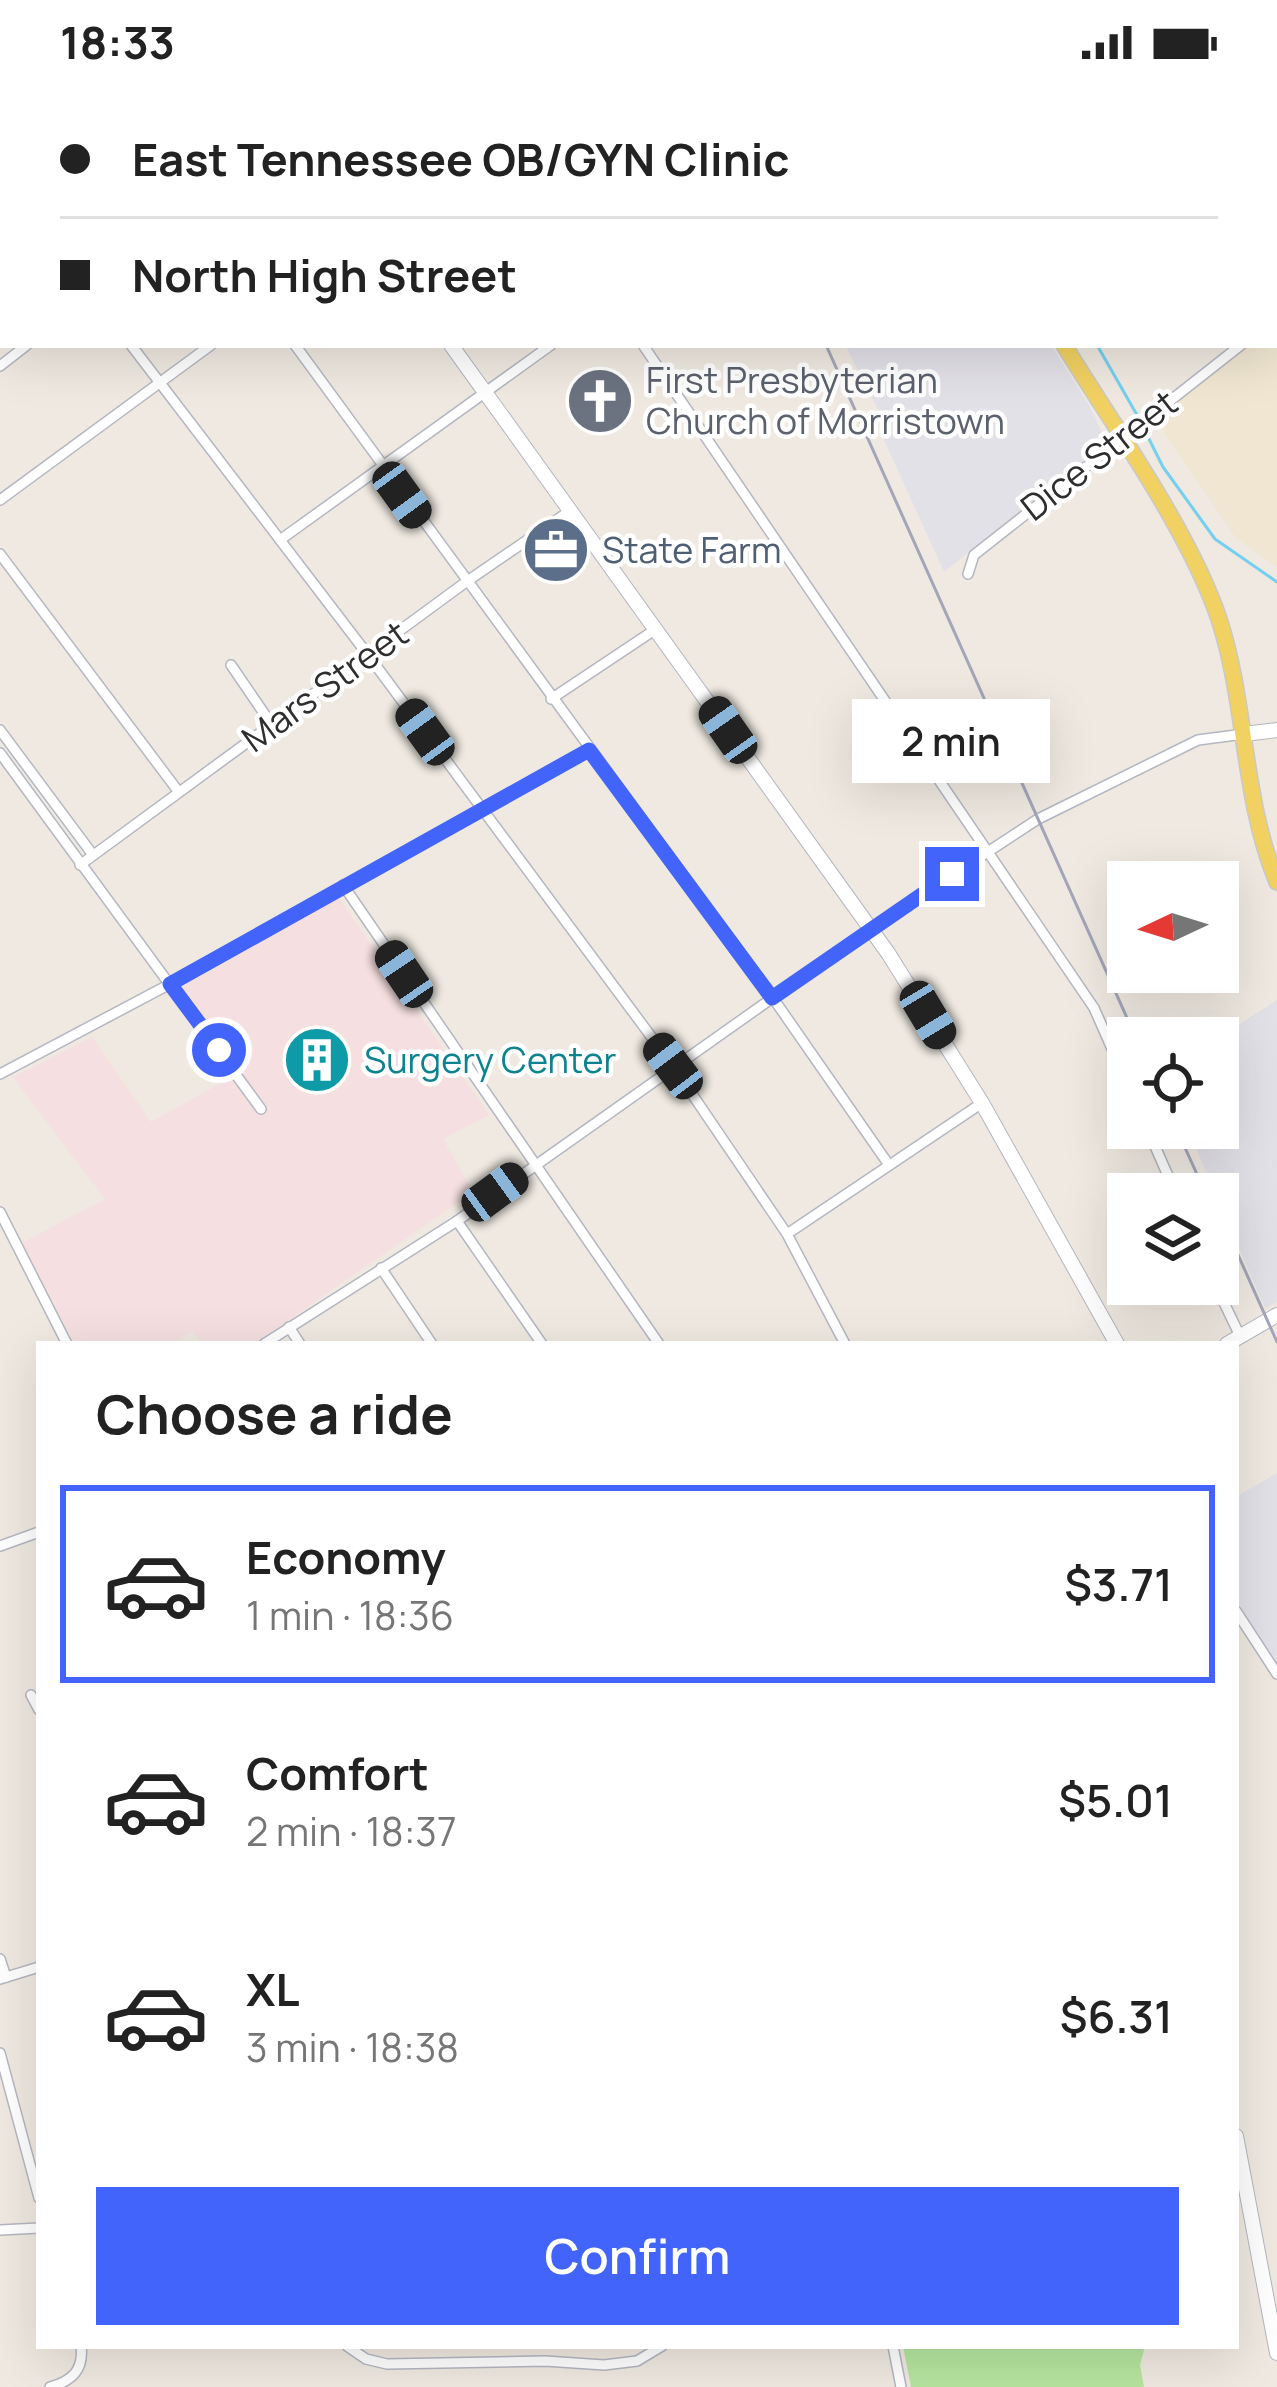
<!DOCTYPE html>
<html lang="en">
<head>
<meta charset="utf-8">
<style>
  :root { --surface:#fff; --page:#f6f6f6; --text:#222; --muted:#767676; --line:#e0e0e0; --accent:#4264fb }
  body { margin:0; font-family:Manrope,sans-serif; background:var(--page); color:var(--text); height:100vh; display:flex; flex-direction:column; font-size:45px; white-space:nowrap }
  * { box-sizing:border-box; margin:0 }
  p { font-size:39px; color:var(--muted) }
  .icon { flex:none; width:66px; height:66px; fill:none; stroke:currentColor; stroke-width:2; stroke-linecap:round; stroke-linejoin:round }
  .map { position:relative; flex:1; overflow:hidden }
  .details { position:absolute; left:36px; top:1257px; width:1203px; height:1008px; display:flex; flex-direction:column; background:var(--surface); border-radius:0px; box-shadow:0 12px 48px #0002 }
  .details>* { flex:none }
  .top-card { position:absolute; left:0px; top:0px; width:1278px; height:264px; box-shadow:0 12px 48px #0002; display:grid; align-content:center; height:264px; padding:0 60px; background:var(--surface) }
  .needle { width:78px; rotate:266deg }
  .tools { position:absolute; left:1107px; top:777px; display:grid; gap:24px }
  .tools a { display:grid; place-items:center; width:132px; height:132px; border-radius:0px; background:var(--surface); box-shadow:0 12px 48px #0002; font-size:60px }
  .end { position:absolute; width:54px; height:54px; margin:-27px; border:15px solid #4264fb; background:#fff; box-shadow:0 0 0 6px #fff }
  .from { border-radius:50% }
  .bubble { position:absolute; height:84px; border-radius:0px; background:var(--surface); box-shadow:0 12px 48px #0002; font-size:39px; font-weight:600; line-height:84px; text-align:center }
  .car { position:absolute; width:36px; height:72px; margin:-36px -18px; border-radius:15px; box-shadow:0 0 9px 3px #0007; background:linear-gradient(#222 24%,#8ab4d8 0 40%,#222 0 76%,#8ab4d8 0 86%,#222 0) }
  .top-card b { display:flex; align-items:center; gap:42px; height:114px; font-size:45px }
  .top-card b+b { border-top:3px solid var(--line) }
  .top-card i { width:30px; height:30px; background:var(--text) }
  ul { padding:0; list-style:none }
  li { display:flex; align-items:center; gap:36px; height:198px; margin:0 24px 18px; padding:0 36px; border:6px solid transparent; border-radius:0px }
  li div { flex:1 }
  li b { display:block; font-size:45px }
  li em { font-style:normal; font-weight:600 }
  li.current { border-color:var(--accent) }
  li>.icon { width:108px; height:108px; stroke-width:1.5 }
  h2 { padding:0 60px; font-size:54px; line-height:144px }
  .cta { display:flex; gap:24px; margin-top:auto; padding:24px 60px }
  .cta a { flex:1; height:138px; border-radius:0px; background:var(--accent); color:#fff; font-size:48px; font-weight:600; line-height:138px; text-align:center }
  .status { display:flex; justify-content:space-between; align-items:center; height:84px; padding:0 60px; background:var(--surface); direction:ltr }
  .status svg { height:33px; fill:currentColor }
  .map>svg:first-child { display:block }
  .industrial { fill:#e3e1e8 }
  .education { fill:#f0e6d1 }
  .medical { fill:#f5dfe0 }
  .green { fill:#b6e59e }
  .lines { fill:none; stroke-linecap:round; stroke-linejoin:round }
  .stream { stroke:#75cff0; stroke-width:3 }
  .street-casing { stroke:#b4b7c1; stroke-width:12 }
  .secondary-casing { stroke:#b4b7c1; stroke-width:16 }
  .primary-casing { stroke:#c9c9c9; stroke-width:18 }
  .street { stroke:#fff; stroke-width:9 }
  .secondary { stroke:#fff; stroke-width:14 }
  .primary { stroke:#f2d163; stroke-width:15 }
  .rail { stroke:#a3a6b8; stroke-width:3 }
  .route { stroke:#4264fb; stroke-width:15 }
  .labels { text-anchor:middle; stroke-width:9; stroke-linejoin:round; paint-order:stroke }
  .worship-label { font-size:36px; fill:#5b616d; stroke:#fff; text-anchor:start }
  .street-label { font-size:36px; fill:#2e2e2e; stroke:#fff }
  .service-label { font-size:36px; fill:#4e5e75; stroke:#fff; text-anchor:start }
  .culture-label { font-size:36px; fill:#0d838f; stroke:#fff; text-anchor:start }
</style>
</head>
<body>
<div class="status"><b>18:33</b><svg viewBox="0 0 49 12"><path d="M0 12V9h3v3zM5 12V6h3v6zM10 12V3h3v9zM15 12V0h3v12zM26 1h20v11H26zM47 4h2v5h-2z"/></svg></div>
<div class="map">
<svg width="1277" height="2303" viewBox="0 0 1277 2303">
  <rect width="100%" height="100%" fill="#efe9e1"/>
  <g class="industrial">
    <polygon points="845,261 1051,261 1089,321 1105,355 1100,364 944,488 875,336 881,331"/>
    <polygon points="1277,916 1277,1218 1265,1224 1187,1044 1218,1044 1218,954"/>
    <polygon points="1277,1389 1277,1590 1236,1527 1236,1413"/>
  </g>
  <polygon class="education" points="1277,234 1277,483 1236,454 1157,338 1156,326 1241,261 1275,261"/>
  <polygon class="medical" points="339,814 489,1031 443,1055 473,1108 254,1260 202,1260 192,1247 171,1260 75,1260 22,1159 105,1115 13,993 92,953 151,1038 230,994 169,910"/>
  <polygon class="green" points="903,2262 1145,2262 1140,2281 1144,2303 911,2303"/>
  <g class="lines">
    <g class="stream">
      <polyline points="932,0 934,3"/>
      <polyline points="1097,261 1137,331"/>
      <polyline points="1144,345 1163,383 1215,455 1277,498"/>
    </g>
    <defs>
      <g id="street">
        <polyline points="105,0 107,3"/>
        <polyline points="465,0 467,3"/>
        <polyline points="1244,0 1245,3"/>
        <polyline points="152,3 156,0"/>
        <polyline points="545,3 549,0"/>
        <polyline points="1275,66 1277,71"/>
        <polyline points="0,88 3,92"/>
        <polyline points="1275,235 1277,234"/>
        <polyline points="131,261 368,571 673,982 787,1150 845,1260"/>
        <polyline points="295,261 773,914 889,1081"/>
        <polyline points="643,261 1094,924 1128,1001"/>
        <polyline points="0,282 27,261"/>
        <polyline points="0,416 211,261"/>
        <polyline points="280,456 551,261"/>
        <polyline points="0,470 178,707"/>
        <polyline points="968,490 974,471 1241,261"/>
        <polyline points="231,581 272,641"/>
        <polyline points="551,615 656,545"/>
        <polyline points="0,646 93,771"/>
        <polyline points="0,669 261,1025"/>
        <polyline points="80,781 466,498 571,426"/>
        <polyline points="343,801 659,1260"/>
        <polyline points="0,990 170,900 589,666"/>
        <polyline points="1147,1044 1176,1110"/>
        <polyline points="0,1128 67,1260"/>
        <polyline points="457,1137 542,1260"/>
        <polyline points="787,1150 982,1019"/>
        <polyline points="381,1184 432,1260"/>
        <polyline points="1215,1200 1240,1252"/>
        <polyline points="289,1243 300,1260"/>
        <polyline points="264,1260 457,1137 870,845 1038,735 1198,656 1244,650"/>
        <polyline points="0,1462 39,1448"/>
        <polyline points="1236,1527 1277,1590"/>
        <polyline points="31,1611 39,1626"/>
        <polyline points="0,1875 6,1893"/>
        <polyline points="0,1895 39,1883"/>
        <polyline points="0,1969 39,2114"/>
        <polyline points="0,2146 39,2144"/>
        <polyline points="347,2262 366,2275 387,2280 545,2277 604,2281 637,2277 662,2262"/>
        <polyline points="893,2262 901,2303"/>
        <path d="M50,2303c22,-6 34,-17 31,-41"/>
      </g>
      <g id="secondary">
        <polyline points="264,0 266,3"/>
        <polyline points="451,261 888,869 982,1019 1117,1260"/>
        <polyline points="1244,650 1277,646"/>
        <polyline points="1227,1260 1277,1231"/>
        <polyline points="1236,2052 1277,2269"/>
      </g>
      <g id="primary">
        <polyline points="905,0 907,3"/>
        <path d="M1064,261c50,82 125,185 155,274 28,86 23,179 58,263"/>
      </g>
    </defs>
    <use href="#street" class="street-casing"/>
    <use href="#secondary" class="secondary-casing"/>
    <use href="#primary" class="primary-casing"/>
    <use href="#street" class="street"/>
    <use href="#secondary" class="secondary"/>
    <use href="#primary" class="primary"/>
    <g class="rail">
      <polyline points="668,0 671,3"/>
      <polyline points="826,261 1136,954"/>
      <polyline points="1176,1044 1206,1110"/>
      <polyline points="1218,1126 1277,1258"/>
    </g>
  </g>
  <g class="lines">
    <polyline class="route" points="219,966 170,900 589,666 772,914 952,790"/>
  </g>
  <defs>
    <symbol id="church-disc" viewBox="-11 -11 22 22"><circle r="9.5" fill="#6b7280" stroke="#fff"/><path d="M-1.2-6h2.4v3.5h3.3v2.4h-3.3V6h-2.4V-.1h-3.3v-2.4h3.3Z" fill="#fff"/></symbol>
    <symbol id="office-disc" viewBox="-11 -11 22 22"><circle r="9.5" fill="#5c6f8a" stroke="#fff"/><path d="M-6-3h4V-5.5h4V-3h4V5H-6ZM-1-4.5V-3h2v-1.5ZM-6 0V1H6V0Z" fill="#fff"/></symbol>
    <symbol id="building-disc" viewBox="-11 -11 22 22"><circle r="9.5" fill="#0f9aa8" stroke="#fff"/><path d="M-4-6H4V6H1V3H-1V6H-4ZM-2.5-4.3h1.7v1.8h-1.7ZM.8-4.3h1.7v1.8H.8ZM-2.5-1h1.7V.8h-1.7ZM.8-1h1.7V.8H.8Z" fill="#fff"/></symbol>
  </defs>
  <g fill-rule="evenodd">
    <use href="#church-disc" x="562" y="279" width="76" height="76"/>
    <use href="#office-disc" x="518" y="428" width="76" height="76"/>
    <use href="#building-disc" x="279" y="938" width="76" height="76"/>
  </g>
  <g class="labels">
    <g class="worship-label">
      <text x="646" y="309">First Presbyterian<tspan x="646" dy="41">Church of Morristown</tspan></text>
    </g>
    <g class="street-label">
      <text transform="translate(1099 371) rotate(-38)" y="13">Dice Street</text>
      <text transform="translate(325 602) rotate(-36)" y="13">Mars Street</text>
    </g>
    <g class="service-label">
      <text x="602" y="479">State Farm</text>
    </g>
    <g class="culture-label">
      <text x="364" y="989">Surgery Center</text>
    </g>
  </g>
</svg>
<div class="tools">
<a><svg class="needle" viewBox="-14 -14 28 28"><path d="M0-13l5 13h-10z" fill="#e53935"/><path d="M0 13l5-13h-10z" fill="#767676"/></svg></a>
<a><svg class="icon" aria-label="locate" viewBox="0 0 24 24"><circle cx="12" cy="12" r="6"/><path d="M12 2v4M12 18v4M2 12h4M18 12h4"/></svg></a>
<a><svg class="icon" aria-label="layers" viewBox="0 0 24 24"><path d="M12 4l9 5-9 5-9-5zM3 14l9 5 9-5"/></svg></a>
</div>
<i class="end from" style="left:219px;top:966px"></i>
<i class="end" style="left:952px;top:790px"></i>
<div class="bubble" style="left:852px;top:615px;width:198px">2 min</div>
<i class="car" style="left:402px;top:411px;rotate:144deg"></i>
<i class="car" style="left:728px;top:646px;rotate:325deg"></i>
<i class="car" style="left:425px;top:648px;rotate:324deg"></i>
<i class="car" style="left:404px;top:890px;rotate:326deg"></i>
<i class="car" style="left:928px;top:931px;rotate:149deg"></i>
<i class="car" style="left:673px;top:982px;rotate:323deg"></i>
<i class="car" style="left:495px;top:1108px;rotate:54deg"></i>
<div class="top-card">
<b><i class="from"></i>East Tennessee OB/GYN Clinic</b>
<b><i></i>North High Street</b>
</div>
<section class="details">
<h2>Choose a ride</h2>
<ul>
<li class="current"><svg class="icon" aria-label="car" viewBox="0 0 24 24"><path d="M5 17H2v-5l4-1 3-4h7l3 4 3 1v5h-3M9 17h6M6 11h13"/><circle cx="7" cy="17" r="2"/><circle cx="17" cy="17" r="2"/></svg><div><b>Economy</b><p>1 min · 18:36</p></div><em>$3.71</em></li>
<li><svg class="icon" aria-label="car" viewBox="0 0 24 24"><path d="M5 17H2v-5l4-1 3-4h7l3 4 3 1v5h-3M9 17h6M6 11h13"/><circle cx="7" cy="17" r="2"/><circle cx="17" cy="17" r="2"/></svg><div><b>Comfort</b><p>2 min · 18:37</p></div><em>$5.01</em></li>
<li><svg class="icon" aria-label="car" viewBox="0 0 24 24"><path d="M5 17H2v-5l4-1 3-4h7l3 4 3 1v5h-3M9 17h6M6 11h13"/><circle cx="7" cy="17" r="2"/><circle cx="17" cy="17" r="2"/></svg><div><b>XL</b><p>3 min · 18:38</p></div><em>$6.31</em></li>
</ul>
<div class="cta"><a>Confirm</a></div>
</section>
</div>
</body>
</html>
